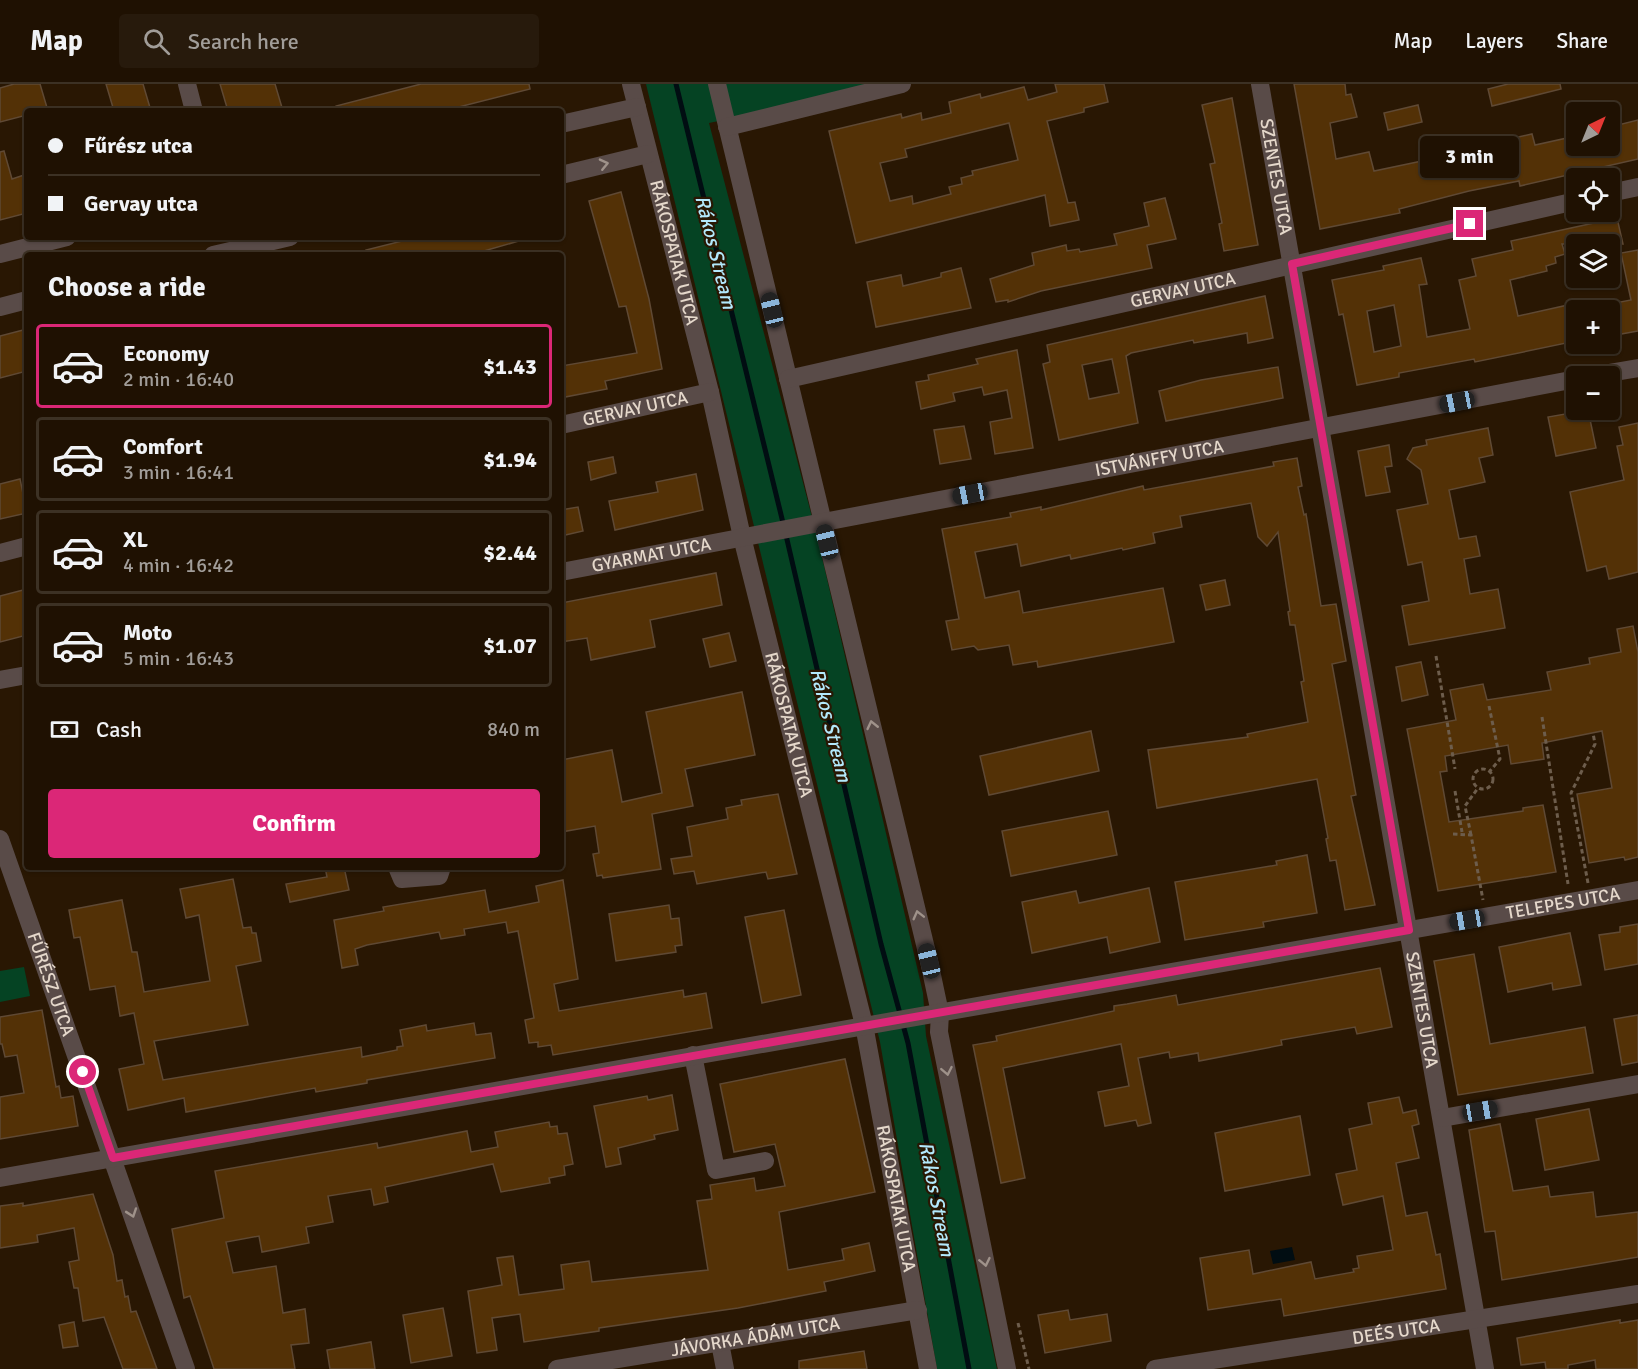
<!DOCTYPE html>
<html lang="en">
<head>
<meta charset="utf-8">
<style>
  :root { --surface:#1f1102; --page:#271a0c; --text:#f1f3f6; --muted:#a19d99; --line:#3c3124; --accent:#db2777 }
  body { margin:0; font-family:Signika,sans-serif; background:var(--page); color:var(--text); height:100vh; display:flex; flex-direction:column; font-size:22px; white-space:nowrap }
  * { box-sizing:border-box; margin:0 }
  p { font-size:20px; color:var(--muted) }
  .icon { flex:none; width:33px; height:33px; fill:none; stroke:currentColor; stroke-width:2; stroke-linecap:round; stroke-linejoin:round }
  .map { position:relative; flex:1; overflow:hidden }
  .panel { position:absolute; left:24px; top:168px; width:540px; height:618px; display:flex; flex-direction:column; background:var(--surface); border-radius:6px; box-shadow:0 2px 4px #0004,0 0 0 2px var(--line) }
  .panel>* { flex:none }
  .banner { position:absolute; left:24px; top:24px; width:540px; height:132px; border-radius:6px; box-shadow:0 2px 4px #0004,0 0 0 2px var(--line); display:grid; align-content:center; height:132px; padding:0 24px; background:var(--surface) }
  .needle { width:39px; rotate:43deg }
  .controls { position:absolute; left:1566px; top:18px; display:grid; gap:12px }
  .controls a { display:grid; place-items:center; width:54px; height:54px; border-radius:6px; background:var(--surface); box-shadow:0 2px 4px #0004,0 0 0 2px var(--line); font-size:30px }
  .end { position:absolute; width:27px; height:27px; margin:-14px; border:8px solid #db2777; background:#fff; box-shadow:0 0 0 3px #fff }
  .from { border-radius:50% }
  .bubble { position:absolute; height:42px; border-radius:6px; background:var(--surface); box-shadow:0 2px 4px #0004,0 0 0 2px var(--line); font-size:20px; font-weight:700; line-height:42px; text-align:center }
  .car { position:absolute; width:18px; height:36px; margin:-18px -9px; border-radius:8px; box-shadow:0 0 4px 2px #0007; background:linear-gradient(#222 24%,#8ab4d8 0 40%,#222 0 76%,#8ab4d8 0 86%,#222 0) }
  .banner b { display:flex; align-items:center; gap:21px; height:57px; font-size:22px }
  .banner b+b { border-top:2px solid var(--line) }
  .banner i { width:15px; height:15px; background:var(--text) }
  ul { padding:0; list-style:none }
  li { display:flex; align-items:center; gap:18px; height:84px; margin:0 12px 9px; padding:0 12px; border:3px solid var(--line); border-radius:6px }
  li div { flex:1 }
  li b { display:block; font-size:22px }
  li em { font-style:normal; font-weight:700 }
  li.active { border-color:var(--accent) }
  li>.icon { width:54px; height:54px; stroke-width:1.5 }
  h2 { padding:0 24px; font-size:27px; line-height:72px }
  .pay { display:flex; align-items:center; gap:15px; height:66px; padding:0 24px; font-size:22px }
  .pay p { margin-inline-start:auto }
  .button { display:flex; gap:12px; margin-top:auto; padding:12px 24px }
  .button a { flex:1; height:69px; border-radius:6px; background:var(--accent); color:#fff; font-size:24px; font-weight:700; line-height:69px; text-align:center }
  header { display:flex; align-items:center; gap:36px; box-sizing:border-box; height:84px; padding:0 30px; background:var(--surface); border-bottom:2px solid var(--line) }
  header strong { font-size:28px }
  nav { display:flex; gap:33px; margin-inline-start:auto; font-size:21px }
  .search { width:420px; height:54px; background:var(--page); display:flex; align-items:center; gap:15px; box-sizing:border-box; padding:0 21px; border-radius:6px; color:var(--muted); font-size:22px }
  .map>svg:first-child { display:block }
  .green { fill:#054323 }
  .water { fill:#010d12 }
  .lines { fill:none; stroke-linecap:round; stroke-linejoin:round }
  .stream { stroke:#010d12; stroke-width:5 }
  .building { fill:#533106; stroke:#5f4934; stroke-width:1.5; fill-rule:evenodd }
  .path { stroke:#6d5d4c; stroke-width:3; stroke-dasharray:4.5 3; stroke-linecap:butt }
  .minor { stroke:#594b48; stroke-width:18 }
  .oneway { stroke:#9f928a }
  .route { stroke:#db2777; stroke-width:8 }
  .labels { text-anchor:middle; stroke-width:4.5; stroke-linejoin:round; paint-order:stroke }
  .street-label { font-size:18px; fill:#e5d8cb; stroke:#291703 }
  .water-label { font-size:20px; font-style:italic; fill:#b3e9fc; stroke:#291703 }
</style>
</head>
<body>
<header>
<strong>Map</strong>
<div class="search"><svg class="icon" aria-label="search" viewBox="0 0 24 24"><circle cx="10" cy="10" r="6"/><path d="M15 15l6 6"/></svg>Search here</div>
<nav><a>Map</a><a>Layers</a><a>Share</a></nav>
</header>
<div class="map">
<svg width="1638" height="1285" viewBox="0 0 1638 1285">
  <rect width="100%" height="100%" fill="#291703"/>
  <g class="green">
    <polygon points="646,0 895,0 709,39 818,456 923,909 926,952 997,1285 937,1285 880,958"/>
    <polygon points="24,883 30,912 0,918 0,887"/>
  </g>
  <polygon class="water" points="1292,1163 1295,1176 1273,1180 1270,1167"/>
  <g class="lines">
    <polyline class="stream" points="676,0 785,447 881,860 908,959 969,1285"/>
  </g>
  <g class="building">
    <polygon points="14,0 40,0 48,27 27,27 27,31 0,38 0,4"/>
    <polygon points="106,0 143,0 151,27 114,27"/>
    <polygon points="220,0 275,0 283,27 228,27"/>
    <polygon points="421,0 529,0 530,5 443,27 336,27 336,22"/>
    <path d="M1055,0h49l4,18 -24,6v4l-37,9 21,82 7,-1 4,18 -29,6 -5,-31 -189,48 -27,-112 72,-17 1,4 19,-5 1,7 29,-7 -2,-11 31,-8 1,4 43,-11 4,13 29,-8zM1009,39l9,37 -46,11 1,4 -12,3 1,6 -13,3 2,7 -38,10 -1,-8 -22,5 -10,-38 27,-6 -2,-8z"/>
    <polygon points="1294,0 1345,0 1346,11 1351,10 1357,33 1330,39 1336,75 1369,68 1374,87 1465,68 1464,62 1476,57 1491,54 1492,59 1532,50 1535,61 1576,52 1576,62 1614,62 1610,43 1638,36 1638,75 1520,102 1519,97 1469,107 1399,125 1400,129 1320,145"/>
    <polygon points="1508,0 1560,0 1561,5 1492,22 1488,5"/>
    <polygon points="1232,14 1258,161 1224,167 1219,140 1222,139 1210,80 1215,79 1202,21"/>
    <polygon points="1418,21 1422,38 1388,46 1384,29"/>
    <polygon points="4,67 12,95 27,90 27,129 0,136 0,68"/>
    <polygon points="621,108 649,215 662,285 605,297 607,305 565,313 561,282 637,269 626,222 619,223 589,117"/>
    <polygon points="1165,114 1176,155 1147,161 1152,184 1041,207 1008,218 1008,216 996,218 990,195 1034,181 1032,169 1066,161 1067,167 1079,165 1080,168 1117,161 1114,150 1149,142 1144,119"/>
    <path d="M1617,134l6,26h-61l3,10 -10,3 1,6 -10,3 1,5 -37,9 8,36 50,-11 1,7 7,-1v30l-101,21 -1,-3 -75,14v4l-42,8 -14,-71 -4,1 -7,-35 52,-10 -1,-4 38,-8 6,26 -8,1 8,52 43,-8 -11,-49 17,-4 -4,-17 41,-9 -2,-9zM1394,221l7,41 -27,6 -7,-41z"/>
    <polygon points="418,153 519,153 519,157 470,171 367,171 366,166"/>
    <polygon points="1638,166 1638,247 1610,252 1610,220 1631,216 1621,169"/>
    <polygon points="961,184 971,224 876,243 867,198 901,191 903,202 941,193 941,189"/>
    <path d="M1265,212l8,42 -25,5 -1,-10 -53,10 -1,-3 -62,13 -5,3 12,67 -79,17 -16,-76 7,-2 -3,-17zM1112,275l7,34 -30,6 -7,-34z"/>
    <polygon points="27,245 27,287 0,294 0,252"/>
    <polygon points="1017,266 1033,364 995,370 990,338 1012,334 1007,306 984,311 982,303 953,309 955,317 921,325 916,298 929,296 928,291 978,280 976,275"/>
    <polygon points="1278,283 1283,314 1166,337 1159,307 1201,296"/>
    <polygon points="1588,326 1596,364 1556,372 1548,333"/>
    <polygon points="1638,339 1638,488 1609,495 1606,482 1587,487 1570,408 1624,396 1617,362 1623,361 1619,343"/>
    <polygon points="964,342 971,375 940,380 934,346"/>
    <polygon points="1488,344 1493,371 1479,374 1485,398 1449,406 1459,455 1476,452 1480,472 1464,475 1470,510 1498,505 1505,544 1409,561 1402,522 1429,517 1422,478 1408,481 1397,426 1428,420 1421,386 1407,375 1413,364 1427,361 1426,356"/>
    <polygon points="1389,361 1392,382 1385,383 1390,408 1366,412 1358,367"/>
    <polygon points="613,373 616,389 591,396 588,378"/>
    <polygon points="1297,374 1302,402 1298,403 1304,431 1306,430 1321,522 1336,520 1346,577 1332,580 1356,711 1351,712 1375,821 1345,826 1336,776 1330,777 1326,755 1328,754 1317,695 1157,724 1148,666 1248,653 1247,650 1308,638 1301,598 1304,597 1295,541 1290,541 1288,528 1290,527 1278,448 1267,462 1258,453 1251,419 1180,432 1182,443 1153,449 1155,459 1123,466 1122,464 1071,475 1070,471 1021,482 1017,460 975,468 985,514 1019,507 1023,529 1163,504 1174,558 1038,583 1037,577 1013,581 1009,561 978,566 974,562 952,566 946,537 959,535 942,445 1011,433 1010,429 1041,423 1041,426 1143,402 1144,406 1274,382 1273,378"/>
    <polygon points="696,390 703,426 615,446 609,417 658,408 656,398"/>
    <polygon points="20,395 27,429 0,435 0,400"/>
    <polygon points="578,423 583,447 561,452 561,426"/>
    <polygon points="716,489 722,521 650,536 655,563 591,576 587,554 561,558 561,519"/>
    <polygon points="1225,496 1230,521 1206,526 1200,501"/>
    <polygon points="27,505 27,551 0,558 0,512"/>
    <polygon points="1633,542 1638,568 1638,773 1625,776 1624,773 1589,779 1577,710 1612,704 1602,647 1542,659 1544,675 1511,680 1508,661 1445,672 1447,687 1440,688 1449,738 1523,727 1523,724 1543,721 1556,788 1438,807 1407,645 1456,636 1450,606 1483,600 1487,616 1551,606 1547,588 1590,580 1589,574 1621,568 1617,545"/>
    <polygon points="729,549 736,577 710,583 703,555"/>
    <polygon points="1421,578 1428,611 1402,617 1396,583"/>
    <polygon points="742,608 755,671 685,685 693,722 652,730 661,785 603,794 602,791 597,792 593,770 599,769 595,742 561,748 561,676 612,666 622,718 662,709 646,628"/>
    <polygon points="1091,647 1099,687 989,711 980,672"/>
    <polygon points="778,710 797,790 768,795 766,788 697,800 694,787 674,790 671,775 692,772 687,743 728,735 726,724 742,721 741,716"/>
    <polygon points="1108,727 1117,771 1011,792 1002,747"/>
    <polygon points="1307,771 1317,829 1263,838 1264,843 1185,856 1175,798 1277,781 1276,777"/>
    <polygon points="325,783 344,783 349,806 290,818 286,800 327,793"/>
    <polygon points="233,795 243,844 251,843 252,849 256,849 261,877 236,882 248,941 154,957 163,996 361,963 362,973 397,966 397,963 403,962 400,946 426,941 427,947 474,939 476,951 491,949 495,974 367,996 367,999 316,1008 315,1004 186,1028 184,1014 128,1026 119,985 144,980 134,929 120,932 115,902 90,906 80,853 74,854 69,826 122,816 132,868 137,868 144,908 210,897 199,831 186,834 180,805"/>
    <polygon points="563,796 578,895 554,900 559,927 683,906 684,913 706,909 712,944 553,971 551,961 538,963 538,958 529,959 525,936 534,934 518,847 508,849 506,838 464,845 465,851 441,855 439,848 367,861 355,865 358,881 342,884 334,836 384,827 383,823 485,806 489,828 539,818 536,802"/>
    <polygon points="1149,804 1160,858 1110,869 1107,853 1032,869 1022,818 1076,807 1079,819"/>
    <polygon points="669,821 671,835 679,834 682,861 675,862 676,868 616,877 609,830"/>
    <polygon points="784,826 801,911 762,919 745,833"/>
    <polygon points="1638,840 1638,880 1605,886 1599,851 1620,848 1620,843"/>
    <polygon points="1570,849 1581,901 1553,906 1552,899 1508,908 1499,863"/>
    <polygon points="1474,870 1490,960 1585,943 1593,989 1458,1011 1434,877"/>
    <polygon points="1380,884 1392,943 1357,950 1355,943 1281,956 1282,961 1199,977 1198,969 1170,974 1169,968 1138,974 1151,1039 1138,1042 1136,1036 1105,1042 1098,1008 1129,1002 1121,960 1003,984 1025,1094 1001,1099 973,961 997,957 996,952 1114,927 1114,922 1127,920 1176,911 1178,921"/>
    <polygon points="42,926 56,1003 59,1002 61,1014 73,1012 78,1042 0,1055 0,1013 24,1009 17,971 5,973 2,960 0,960 0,933"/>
    <polygon points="1638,931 1638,978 1622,981 1614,935"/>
    <polygon points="845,975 875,1108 779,1128 788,1186 844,1176 842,1165 869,1159 875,1187 824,1198 826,1207 738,1224 599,1244 599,1247 524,1258 520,1230 492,1234 497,1266 477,1269 468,1207 502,1201 497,1174 513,1172 519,1211 564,1205 561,1181 589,1177 592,1198 708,1186 697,1117 712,1115 710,1101 754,1094 756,1107 785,1102 775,1060 734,1068 720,1000"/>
    <polygon points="672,1011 678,1046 654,1051 655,1055 618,1064 621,1080 606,1083 594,1022 647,1012 648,1016"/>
    <polygon points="1399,1013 1403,1029 1416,1026 1419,1040 1412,1042 1419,1074 1396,1079 1406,1132 1427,1128 1436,1171 1440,1170 1446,1205 1284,1232 1281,1215 1208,1226 1200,1174 1249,1166 1253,1190 1311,1178 1315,1195 1354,1188 1353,1185 1359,1184 1357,1172 1393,1166 1383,1112 1343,1121 1336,1090 1357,1086 1349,1045 1372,1040 1368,1019"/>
    <polygon points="1589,1025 1599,1076 1545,1086 1536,1035"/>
    <polygon points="1300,1032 1310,1091 1225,1107 1215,1049"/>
    <polygon points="549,1038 550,1043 557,1042 558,1050 567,1049 573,1080 564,1082 565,1091 549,1094 550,1099 501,1108 493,1080 385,1103 388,1118 374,1121 371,1105 328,1112 333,1138 306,1143 309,1159 262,1168 259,1152 226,1158 233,1189 276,1182 283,1229 305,1225 309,1259 291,1261 295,1285 214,1285 190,1212 184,1214 172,1145 224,1134 215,1087 377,1059 378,1064 467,1047 471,1068 498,1063 495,1048"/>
    <polygon points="1500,1040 1513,1107 1548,1102 1550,1113 1593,1108 1596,1133 1638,1128 1638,1173 1502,1196 1495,1147 1485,1148 1469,1046"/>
    <polygon points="93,1110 113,1171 117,1197 122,1196 125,1213 128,1212 131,1228 136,1227 157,1285 123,1285 104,1233 83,1237 78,1204 74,1204 69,1178 79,1176 74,1144 37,1151 38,1158 0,1164 0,1122 23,1119 23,1122"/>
    <polygon points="443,1224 452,1272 411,1279 403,1231"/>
    <polygon points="1068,1226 1070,1236 1107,1230 1111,1257 1045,1269 1038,1231"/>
    <polygon points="1620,1236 1620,1239 1638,1236 1638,1285 1596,1285 1595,1276 1568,1281 1568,1285 1546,1285 1545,1278 1521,1281 1517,1254"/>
    <polygon points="74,1238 78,1262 63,1264 59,1241"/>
    <polygon points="371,1258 375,1285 330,1285 327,1266"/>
    <polygon points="864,1267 867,1285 799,1285 799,1277"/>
  </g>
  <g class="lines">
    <g class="path">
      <polyline points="1436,572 1455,685"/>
      <polyline points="1489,622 1500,675 1490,687"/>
      <polyline points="1542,633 1568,800"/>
      <circle cx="1483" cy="695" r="10"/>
      <polyline points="1455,707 1462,748"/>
      <polyline points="1453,750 1471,751 1483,816"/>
      <polyline points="1471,751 1465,722 1478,704"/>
      <polyline points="1588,799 1571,709 1595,660 1593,649"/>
      <polyline points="1018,1239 1029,1285"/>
    </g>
    <g class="minor">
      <polyline points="187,0 194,27"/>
      <path id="s1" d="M631,0l79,308 32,145 122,488 64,344"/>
      <polyline points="717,0 929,877 940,929 939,948 1007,1285"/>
      <path id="s2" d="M1260,0l225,1285"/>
      <polyline points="561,40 637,23"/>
      <polyline points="727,43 902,0"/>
      <polyline points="561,91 648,70"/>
      <polyline points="1610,109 1638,103"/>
      <polyline points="0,170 67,153"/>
      <polyline points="213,171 290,153"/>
      <polyline points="0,223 27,216"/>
      <polyline points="1591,292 1638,284"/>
      <path id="s3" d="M788,295l788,-178"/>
      <path id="s4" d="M561,341l149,-33"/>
      <polyline points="0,469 27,462"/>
      <path id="s5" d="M561,488l1015,-193"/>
      <polyline points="0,596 27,591"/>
      <path id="s6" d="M0,755l186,530"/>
      <polyline points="397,783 402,795 439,792 442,783"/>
      <polyline points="693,971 716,1086 765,1077"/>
      <polyline points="1442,1034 1638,1000"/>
      <path id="s7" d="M0,1094l1638,-288"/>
      <polyline points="720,1259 725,1285"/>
      <path id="s8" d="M557,1285l361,-59"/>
      <path id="s9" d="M1155,1285l483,-75"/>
    </g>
  </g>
  <defs><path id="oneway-chevron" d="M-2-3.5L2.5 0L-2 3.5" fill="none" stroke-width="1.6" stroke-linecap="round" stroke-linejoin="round" transform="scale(1.5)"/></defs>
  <g class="oneway">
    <use href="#oneway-chevron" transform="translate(604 80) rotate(-13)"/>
    <use href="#oneway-chevron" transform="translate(872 641) rotate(-103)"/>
    <use href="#oneway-chevron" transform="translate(918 831) rotate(-104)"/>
    <use href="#oneway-chevron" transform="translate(947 987) rotate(79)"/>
    <use href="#oneway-chevron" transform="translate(132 1129) rotate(71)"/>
    <use href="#oneway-chevron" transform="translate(985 1178) rotate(78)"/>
  </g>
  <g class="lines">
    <polyline class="route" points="83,988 113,1074 1409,846 1292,180 1470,140"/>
  </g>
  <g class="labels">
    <g class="street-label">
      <text dy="6" stroke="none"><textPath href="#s2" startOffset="94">SZENTES UTCA</textPath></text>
      <text dy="6" stroke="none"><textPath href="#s1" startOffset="174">RÁKOSPATAK UTCA</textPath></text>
      <text dy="6" stroke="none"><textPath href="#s3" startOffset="405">GERVAY UTCA</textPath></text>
      <text dy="6" stroke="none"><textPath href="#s4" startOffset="76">GERVAY UTCA</textPath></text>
      <text dy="6" stroke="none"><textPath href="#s5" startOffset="609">ISTVÁNFFY UTCA</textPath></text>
      <text dy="6" stroke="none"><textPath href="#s5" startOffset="92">GYARMAT UTCA</textPath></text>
      <text dy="6" stroke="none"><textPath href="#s1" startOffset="660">RÁKOSPATAK UTCA</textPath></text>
      <text dy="6" stroke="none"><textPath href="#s7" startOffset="1587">TELEPES UTCA</textPath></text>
      <text dy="6" stroke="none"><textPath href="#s6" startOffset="154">FŰRÉSZ UTCA</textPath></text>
      <text dy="6" stroke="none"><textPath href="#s2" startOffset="940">SZENTES UTCA</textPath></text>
      <text dy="6" stroke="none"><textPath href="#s1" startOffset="1146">RÁKOSPATAK UTCA</textPath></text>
      <text dy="6" stroke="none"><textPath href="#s9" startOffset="244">DEÉS UTCA</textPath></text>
      <text dy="6" stroke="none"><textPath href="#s8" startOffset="201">JÁVORKA ÁDÁM UTCA</textPath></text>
    </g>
    <g class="water-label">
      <text transform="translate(716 168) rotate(76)" y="7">Rákos Stream</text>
      <text transform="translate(831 641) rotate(76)" y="7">Rákos Stream</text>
      <text transform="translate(937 1115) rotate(79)" y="7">Rákos Stream</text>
    </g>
  </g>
</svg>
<div class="controls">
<a><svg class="needle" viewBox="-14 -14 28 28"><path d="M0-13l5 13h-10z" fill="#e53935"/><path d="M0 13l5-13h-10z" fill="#a19d99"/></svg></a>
<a><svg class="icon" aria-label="locate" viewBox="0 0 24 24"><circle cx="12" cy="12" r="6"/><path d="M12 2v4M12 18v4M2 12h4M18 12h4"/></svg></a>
<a><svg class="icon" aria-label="layers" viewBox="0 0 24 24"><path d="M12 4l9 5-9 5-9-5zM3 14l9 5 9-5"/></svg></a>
<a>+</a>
<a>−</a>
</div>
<i class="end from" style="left:83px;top:988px"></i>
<i class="end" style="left:1470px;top:140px"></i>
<div class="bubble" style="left:1420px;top:52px;width:99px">3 min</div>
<i class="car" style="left:772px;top:226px;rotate:346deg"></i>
<i class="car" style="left:1457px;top:318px;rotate:259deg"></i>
<i class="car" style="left:970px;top:410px;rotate:259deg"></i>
<i class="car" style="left:827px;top:458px;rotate:346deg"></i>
<i class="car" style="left:1467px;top:836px;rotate:260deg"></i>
<i class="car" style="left:929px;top:877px;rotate:346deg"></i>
<i class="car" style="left:1480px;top:1027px;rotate:80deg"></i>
<div class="banner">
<b><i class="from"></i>Fűrész utca</b>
<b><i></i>Gervay utca</b>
</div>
<section class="panel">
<h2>Choose a ride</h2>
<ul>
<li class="active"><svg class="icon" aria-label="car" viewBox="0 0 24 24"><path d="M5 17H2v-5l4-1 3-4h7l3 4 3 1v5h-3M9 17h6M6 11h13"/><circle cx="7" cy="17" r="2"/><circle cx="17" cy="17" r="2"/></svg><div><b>Economy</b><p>2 min · 16:40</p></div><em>$1.43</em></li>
<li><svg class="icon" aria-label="car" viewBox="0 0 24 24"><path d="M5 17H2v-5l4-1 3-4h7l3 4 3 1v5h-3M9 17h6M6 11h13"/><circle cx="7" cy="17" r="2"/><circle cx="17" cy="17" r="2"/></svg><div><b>Comfort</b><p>3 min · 16:41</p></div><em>$1.94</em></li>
<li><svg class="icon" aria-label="car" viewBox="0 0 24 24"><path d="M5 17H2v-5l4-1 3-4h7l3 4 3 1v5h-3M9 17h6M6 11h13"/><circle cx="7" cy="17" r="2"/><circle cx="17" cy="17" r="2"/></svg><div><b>XL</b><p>4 min · 16:42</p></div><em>$2.44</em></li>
<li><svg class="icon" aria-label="car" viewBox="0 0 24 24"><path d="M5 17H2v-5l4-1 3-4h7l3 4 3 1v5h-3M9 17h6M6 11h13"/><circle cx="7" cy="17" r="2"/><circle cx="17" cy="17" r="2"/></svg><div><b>Moto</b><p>5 min · 16:43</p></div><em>$1.07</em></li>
</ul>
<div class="pay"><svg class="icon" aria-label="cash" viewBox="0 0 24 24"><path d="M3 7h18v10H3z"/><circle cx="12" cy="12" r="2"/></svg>Cash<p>840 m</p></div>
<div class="button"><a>Confirm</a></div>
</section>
</div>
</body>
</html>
